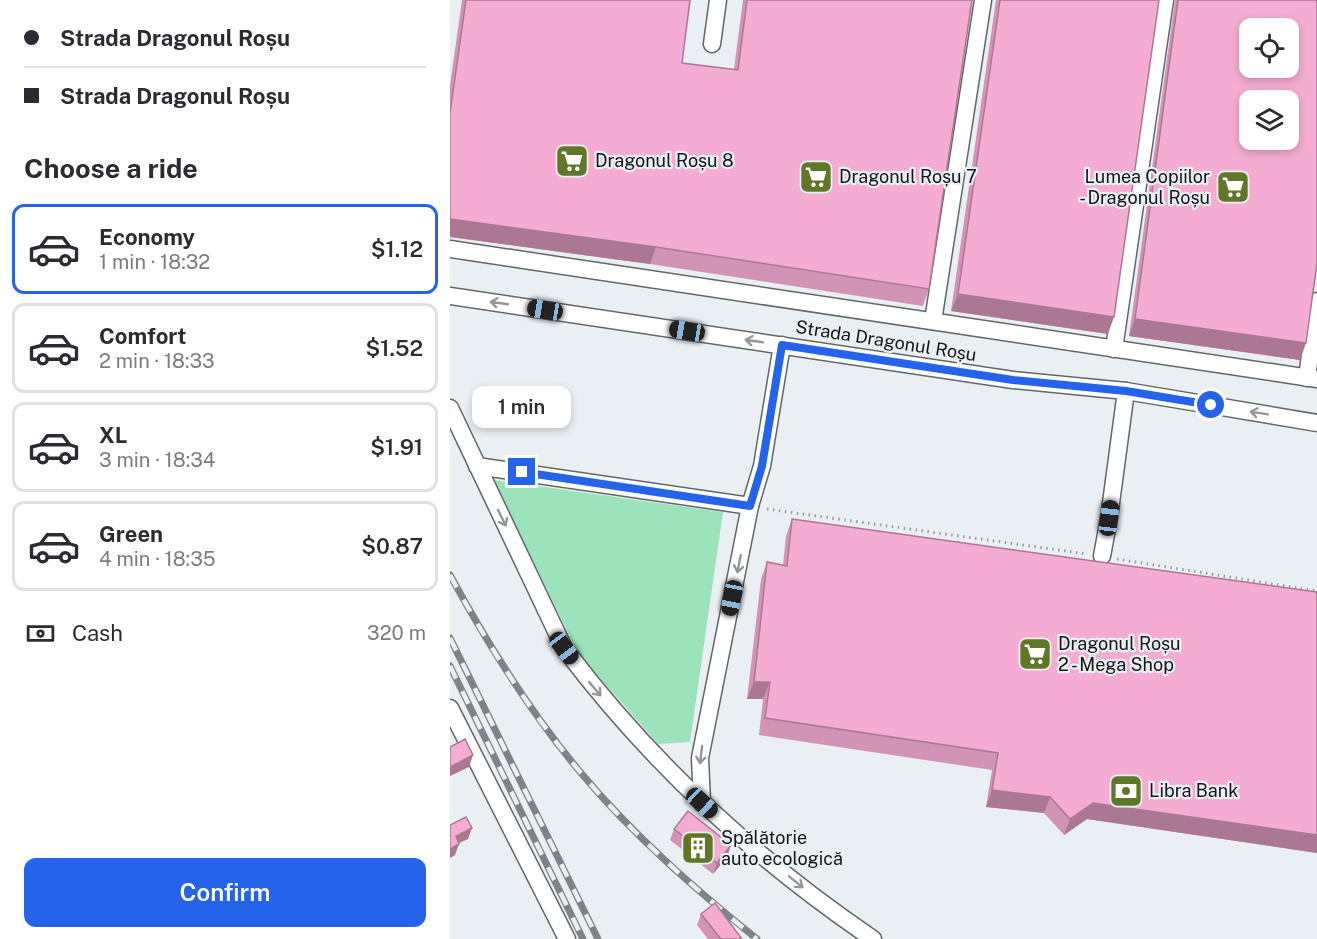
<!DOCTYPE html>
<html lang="en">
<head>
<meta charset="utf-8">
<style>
  :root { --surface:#fff; --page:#f7f7f7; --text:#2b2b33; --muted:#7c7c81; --line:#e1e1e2; --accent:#2563eb }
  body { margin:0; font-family:"Public Sans",sans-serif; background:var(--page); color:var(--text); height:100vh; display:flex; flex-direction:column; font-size:22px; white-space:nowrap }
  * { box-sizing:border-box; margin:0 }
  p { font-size:20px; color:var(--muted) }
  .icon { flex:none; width:33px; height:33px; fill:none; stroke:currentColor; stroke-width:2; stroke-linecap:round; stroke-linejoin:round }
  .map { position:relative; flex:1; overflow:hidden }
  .sheet { display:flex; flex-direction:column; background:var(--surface); width:450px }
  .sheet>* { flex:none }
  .banner { display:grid; align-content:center; height:132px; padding:0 24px; background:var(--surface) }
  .controls { position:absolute; left:789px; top:18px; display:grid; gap:12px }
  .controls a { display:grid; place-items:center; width:60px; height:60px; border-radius:12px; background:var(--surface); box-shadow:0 3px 9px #0003; font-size:30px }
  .end { position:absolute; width:27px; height:27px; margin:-14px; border:8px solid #2563eb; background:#fff; box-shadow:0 0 0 3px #fff }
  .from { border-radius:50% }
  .bubble { position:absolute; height:42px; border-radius:12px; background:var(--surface); box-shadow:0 3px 9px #0003; font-size:20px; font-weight:600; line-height:42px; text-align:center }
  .car { position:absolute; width:18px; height:36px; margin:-18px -9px; border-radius:8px; box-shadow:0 0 4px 2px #0007; background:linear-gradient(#222 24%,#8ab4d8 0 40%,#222 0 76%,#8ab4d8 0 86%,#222 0) }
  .banner b { display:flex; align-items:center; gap:21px; height:57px; font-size:22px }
  .banner b+b { border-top:2px solid var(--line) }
  .banner i { width:15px; height:15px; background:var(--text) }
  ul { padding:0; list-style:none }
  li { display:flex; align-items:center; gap:18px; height:90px; margin:0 12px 9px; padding:0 12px; border:3px solid var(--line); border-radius:12px }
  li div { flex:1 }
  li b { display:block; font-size:22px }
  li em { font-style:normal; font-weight:600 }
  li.on { border-color:var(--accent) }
  li>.icon { width:54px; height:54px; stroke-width:1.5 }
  h2 { padding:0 24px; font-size:27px; line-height:72px }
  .pay { display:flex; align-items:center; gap:15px; height:66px; padding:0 24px; font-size:22px }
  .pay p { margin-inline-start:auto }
  .action { display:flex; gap:12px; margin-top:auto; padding:12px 24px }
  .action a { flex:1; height:69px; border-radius:12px; background:var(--accent); color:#fff; font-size:24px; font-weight:600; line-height:69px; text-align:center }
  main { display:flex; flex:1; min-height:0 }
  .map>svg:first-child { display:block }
  .green { fill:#9ce2ba }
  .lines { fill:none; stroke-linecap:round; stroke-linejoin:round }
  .minor-casing { stroke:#61666a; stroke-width:19 }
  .path { stroke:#979b9e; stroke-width:3; stroke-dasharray:1.5 4.5; stroke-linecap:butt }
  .minor { stroke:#fff; stroke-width:16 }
  .rail-casing { stroke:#7f8286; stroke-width:7 }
  .rail { stroke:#eaeff4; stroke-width:4.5; stroke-dasharray:14; stroke-linecap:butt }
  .wall { fill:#d294b5 }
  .shaded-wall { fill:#ab7893 }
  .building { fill:#f4acd2; stroke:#ab7893; stroke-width:1.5; fill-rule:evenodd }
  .oneway { stroke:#959697 }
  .route { stroke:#2563eb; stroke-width:8 }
  .labels { text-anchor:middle; stroke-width:4.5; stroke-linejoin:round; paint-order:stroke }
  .poi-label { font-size:18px; fill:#131517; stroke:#eaeff4; text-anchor:start }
  .street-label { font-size:18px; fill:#131517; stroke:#eaeff4 }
</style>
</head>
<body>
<main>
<section class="sheet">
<div class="banner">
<b><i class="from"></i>Strada Dragonul Roșu</b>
<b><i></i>Strada Dragonul Roșu</b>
</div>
<h2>Choose a ride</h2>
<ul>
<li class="on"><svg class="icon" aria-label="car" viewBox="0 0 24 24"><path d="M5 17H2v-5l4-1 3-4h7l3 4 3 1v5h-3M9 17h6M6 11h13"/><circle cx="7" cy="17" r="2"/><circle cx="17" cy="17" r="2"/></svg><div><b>Economy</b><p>1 min · 18:32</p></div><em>$1.12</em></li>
<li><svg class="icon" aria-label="car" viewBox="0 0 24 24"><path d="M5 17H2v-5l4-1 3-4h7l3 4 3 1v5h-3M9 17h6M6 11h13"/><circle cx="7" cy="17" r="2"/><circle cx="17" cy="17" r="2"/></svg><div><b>Comfort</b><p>2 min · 18:33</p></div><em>$1.52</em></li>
<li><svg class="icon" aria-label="car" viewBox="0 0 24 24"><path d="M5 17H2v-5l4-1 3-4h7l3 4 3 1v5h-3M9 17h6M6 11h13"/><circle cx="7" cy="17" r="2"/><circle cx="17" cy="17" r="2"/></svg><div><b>XL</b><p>3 min · 18:34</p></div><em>$1.91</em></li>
<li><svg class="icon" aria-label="car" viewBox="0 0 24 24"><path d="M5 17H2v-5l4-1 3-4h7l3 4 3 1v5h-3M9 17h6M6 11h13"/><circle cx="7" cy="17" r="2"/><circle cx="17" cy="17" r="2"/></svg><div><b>Green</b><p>4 min · 18:35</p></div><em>$0.87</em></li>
</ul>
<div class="pay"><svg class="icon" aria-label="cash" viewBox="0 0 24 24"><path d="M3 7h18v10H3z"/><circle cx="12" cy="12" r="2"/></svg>Cash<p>320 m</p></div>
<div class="action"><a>Confirm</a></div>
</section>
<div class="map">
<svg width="867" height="939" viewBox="0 0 867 939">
  <rect width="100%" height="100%" fill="#eaeff4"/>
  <polygon class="green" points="43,480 273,512 240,742 208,744 128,653"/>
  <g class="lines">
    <defs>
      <g id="minor">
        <polyline points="262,44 268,0"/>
        <polyline points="0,249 867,379"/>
        <polyline points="0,296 563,380 676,391 867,423"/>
        <polyline points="483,321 533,0"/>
        <polyline points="664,349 715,0"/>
        <polyline points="857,378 867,301"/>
        <path d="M0,408l114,240c86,114 191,211 309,291"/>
        <polyline points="27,466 300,506"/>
        <polyline points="652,556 659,518 676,391"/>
        <polyline points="0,708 117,939"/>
        <polyline points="252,803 250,758 300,506 312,466 332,345"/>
      </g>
    </defs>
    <use href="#minor" class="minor-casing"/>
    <g class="path">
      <polyline points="317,509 637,554"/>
      <polyline points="667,559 867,591"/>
    </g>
    <use href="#minor" class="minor"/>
    <defs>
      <g id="rail">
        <path d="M0,575c38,70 80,137 131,198 52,62 114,116 176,166"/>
        <polyline points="0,638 148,939"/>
        <polyline points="0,666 133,939"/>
      </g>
    </defs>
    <use href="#rail" class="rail-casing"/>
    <use href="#rail" class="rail"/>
  </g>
  <g class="wall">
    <polygon points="12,0 240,0 232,63 284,69 293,0 522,0 479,289 473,306 200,264 0,237 0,85"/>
    <polygon points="546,0 709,0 658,334 501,311"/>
    <polygon points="725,0 867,0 850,360 679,336"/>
    <polygon points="342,519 867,592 867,853 637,819 614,835 594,813 536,807 542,770 309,735 313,699 297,699 311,579 317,562 333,565 336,536"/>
    <polygon points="224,829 277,857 263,874 220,840"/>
    <polygon points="251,914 292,939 258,939 247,925"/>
  </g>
  <g class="shaded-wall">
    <polygon points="0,219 206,247 200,264 0,237"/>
    <polygon points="508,294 664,317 658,334 501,311"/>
    <polygon points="685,319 856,343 850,360 679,336"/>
    <polygon points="304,682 320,682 313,699 297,699"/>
    <polygon points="23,755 19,767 0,776 0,767"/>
    <polygon points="542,790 600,797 594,813 536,807"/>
    <polygon points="643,803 867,835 867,853 637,819 614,835 620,819"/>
    <polygon points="22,828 18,839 1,847 6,836"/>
    <polygon points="9,844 5,855 0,858 0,849"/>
    <polygon points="281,845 277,857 263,874 267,863"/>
  </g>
  <g class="building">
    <polygon points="16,0 240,0 232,63 288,70 297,0 522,0 479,289 206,247 0,219 0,113"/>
    <polygon points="550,0 709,0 664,317 508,294"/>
    <path d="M728,0h139v263l-11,80 -171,-24zM800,28h38v40h-38zM800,100h38v40h-38z"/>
    <polygon points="342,519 867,592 867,835 643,803 620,819 600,797 542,790 548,753 315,718 320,682 304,682 317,562 337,566"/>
    <polygon points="15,739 23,755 0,767 0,747"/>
    <polygon points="238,811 281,845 267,863 224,829"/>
    <polygon points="16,817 22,828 6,836 9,844 0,849 0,825"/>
    <polygon points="265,903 292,939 271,939 251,914"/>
  </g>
  <defs><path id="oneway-shaft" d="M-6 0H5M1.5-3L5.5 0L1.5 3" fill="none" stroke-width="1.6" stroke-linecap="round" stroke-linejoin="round" transform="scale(1.5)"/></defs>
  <g class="oneway">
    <use href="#oneway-shaft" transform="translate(49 303) rotate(-172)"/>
    <use href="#oneway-shaft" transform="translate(304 341) rotate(-172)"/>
    <use href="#oneway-shaft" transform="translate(809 413) rotate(-171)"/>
    <use href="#oneway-shaft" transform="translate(52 518) rotate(64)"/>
    <use href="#oneway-shaft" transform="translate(289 564) rotate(101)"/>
    <use href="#oneway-shaft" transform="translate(145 689) rotate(50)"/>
    <use href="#oneway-shaft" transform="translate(251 755) rotate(97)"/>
    <use href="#oneway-shaft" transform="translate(346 882) rotate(39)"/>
  </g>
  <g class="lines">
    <polyline class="route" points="72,472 300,506 312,466 332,345 563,380 676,391 761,405"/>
  </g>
  <defs>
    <symbol id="supermarket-square" viewBox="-11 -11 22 22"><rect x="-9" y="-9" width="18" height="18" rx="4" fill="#607728" stroke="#eaeff4"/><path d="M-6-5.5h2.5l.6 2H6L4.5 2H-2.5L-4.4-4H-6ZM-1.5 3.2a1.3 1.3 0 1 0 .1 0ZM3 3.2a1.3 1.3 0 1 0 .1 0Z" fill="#fff"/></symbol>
    <symbol id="bank-square" viewBox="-11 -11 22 22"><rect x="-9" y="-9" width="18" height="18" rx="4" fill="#607728" stroke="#eaeff4"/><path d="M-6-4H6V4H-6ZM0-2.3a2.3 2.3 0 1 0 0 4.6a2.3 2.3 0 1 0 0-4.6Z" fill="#fff"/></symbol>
    <symbol id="building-square" viewBox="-11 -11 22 22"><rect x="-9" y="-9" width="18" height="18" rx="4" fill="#607728" stroke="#eaeff4"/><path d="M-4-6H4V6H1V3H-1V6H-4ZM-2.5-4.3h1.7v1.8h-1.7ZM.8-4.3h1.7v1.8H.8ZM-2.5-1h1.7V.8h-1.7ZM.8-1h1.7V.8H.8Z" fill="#fff"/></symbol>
  </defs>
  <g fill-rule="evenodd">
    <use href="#supermarket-square" x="103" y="142" width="38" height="38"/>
    <use href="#supermarket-square" x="347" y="158" width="38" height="38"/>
    <use href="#supermarket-square" x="764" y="168" width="38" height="38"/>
    <use href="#supermarket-square" x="566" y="635" width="38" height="38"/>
    <use href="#bank-square" x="657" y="772" width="38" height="38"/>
    <use href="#building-square" x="229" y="829" width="38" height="38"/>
  </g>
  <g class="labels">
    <g class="poi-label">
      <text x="145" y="167">Dragonul Roșu 8</text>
      <text x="389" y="183">Dragonul Roșu 7</text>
      <text x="760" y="183" text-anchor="end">Lumea Copiilor<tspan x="760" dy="21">- Dragonul Roșu</tspan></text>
      <text x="608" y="650">Dragonul Roșu<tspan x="608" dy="21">2 - Mega Shop</tspan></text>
      <text x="699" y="797">Libra Bank</text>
      <text x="271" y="844">Spălătorie<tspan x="271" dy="21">auto ecologică</tspan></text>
    </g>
    <g class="street-label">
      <text transform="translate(436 341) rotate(9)" y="6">Strada Dragonul Roșu</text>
    </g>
  </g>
</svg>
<div class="controls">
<a><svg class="icon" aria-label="locate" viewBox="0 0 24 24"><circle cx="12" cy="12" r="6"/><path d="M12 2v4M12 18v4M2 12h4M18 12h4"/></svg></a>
<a><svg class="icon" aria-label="layers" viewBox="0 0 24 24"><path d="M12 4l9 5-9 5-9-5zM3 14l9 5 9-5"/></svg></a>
</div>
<i class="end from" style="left:761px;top:405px"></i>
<i class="end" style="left:72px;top:472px"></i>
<div class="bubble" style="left:22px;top:386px;width:99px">1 min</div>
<i class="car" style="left:95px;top:310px;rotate:279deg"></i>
<i class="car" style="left:237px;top:331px;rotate:279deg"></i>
<i class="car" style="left:659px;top:518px;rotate:7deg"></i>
<i class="car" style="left:282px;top:598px;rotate:191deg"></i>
<i class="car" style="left:114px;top:648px;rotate:143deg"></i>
<i class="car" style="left:252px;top:803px;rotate:133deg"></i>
</div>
</main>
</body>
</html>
